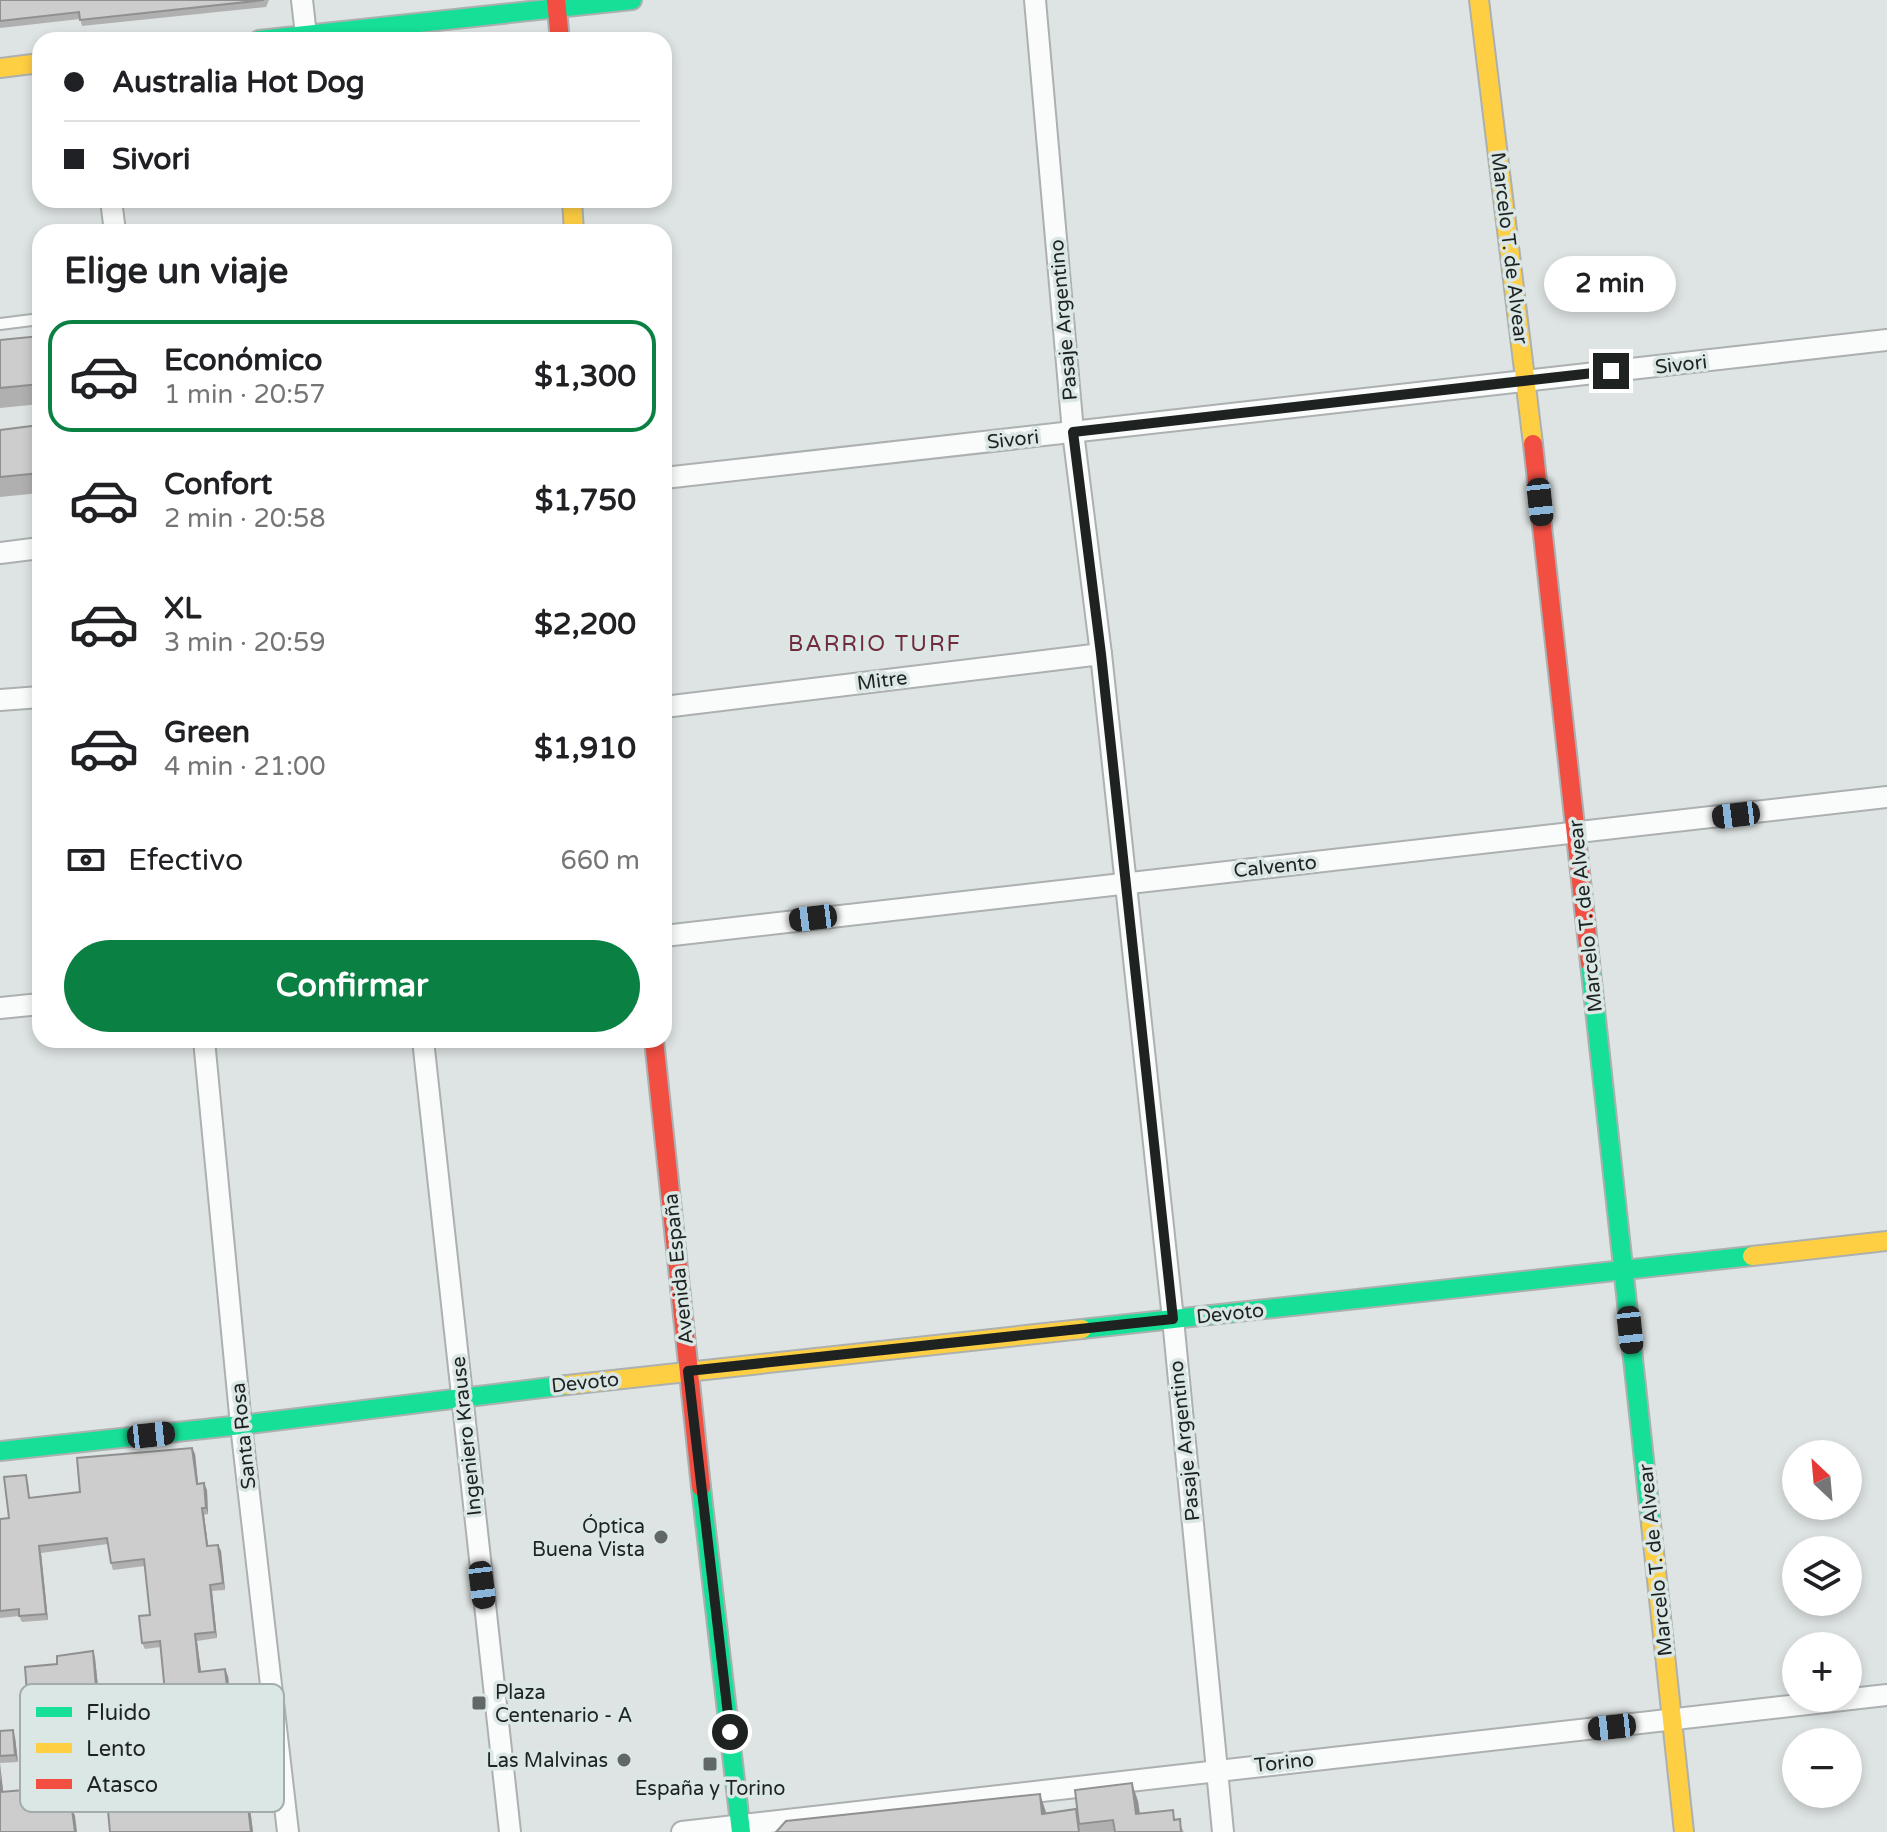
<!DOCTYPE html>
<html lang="es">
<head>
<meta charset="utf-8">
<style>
  :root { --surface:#fff; --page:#f2f2f2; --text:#202124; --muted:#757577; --line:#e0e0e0; --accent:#0b8043 }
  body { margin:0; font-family:"Varela Round",sans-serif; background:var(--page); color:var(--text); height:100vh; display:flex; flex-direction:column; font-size:30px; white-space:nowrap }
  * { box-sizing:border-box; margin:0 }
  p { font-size:26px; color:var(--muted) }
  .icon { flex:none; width:44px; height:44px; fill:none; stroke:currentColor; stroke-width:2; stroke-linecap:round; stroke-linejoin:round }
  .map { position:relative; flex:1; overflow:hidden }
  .drawer { position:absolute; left:32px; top:224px; width:640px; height:824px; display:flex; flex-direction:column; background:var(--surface); border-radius:24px; box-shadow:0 4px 12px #0003 }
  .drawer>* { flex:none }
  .guide { position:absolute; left:32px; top:32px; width:640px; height:176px; border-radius:24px; box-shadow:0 4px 12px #0003; display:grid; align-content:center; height:176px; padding:0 32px; background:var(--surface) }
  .needle { width:52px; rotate:334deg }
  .tools { position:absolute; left:1782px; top:1440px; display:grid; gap:16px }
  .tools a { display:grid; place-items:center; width:80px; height:80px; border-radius:50%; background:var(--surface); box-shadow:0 4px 12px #0003; font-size:40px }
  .end { position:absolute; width:36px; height:36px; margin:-18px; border:10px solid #1e2322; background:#fff; box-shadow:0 0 0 4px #fff }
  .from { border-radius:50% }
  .bubble { position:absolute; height:56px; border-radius:28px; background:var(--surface); box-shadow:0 4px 12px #0003; font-size:26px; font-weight:700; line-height:56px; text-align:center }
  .car { position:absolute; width:24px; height:48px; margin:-24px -12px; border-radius:10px; box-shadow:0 0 6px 2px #0007; background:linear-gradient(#222 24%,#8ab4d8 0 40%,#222 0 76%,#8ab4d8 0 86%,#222 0) }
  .guide b { display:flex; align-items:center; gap:28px; height:76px; font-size:30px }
  .guide b+b { border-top:2px solid var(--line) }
  .guide i { width:20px; height:20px; background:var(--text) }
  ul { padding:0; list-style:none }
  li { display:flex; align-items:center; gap:24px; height:112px; margin:0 16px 12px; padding:0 16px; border:4px solid transparent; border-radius:24px }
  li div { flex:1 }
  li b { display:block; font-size:30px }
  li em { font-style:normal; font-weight:700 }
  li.selected { border-color:var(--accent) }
  li>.icon { width:72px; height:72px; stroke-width:1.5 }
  h2 { padding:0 32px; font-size:36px; line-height:96px }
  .pay { display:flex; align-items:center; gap:20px; height:88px; padding:0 32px; font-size:30px }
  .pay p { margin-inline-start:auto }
  .action { display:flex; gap:16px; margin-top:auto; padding:16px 32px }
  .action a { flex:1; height:92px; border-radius:48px; background:var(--accent); color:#fff; font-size:32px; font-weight:700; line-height:92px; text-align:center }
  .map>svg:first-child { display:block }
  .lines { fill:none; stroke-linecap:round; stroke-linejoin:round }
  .lane-casing { stroke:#acb0b0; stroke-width:14 }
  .street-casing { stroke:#acb0b0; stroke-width:24 }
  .fast-casing { stroke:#acb0b0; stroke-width:22 }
  .slow-casing { stroke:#acb0b0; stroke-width:22 }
  .jam-casing { stroke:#acb0b0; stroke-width:22 }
  .lane { stroke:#fafbfb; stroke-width:10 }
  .street { stroke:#fafbfb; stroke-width:20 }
  .fast { stroke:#16e098; stroke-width:18 }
  .slow { stroke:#ffcf43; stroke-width:18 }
  .jam { stroke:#f24e42; stroke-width:18 }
  .wall { fill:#b0b0b0 }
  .shaded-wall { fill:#909090 }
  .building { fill:#cdcdcd; stroke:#909090; stroke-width:2 }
  .route { stroke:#1e2322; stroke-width:10 }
  .poi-dot { fill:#616766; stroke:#dbe7e5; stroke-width:3 }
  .labels { text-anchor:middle; stroke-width:7; stroke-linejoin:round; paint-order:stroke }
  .street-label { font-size:20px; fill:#1e2322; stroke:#dbe7e5 }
  .poi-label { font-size:20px; fill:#1e2322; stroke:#dbe7e5; text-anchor:end }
  .neighbourhood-label { font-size:22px; letter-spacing:2px; fill:#702b3c; stroke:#dbe7e5 }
  .key { fill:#dbe7e5; stroke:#a2acaa; stroke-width:2 }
  .key-label { font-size:22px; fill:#1e2322 }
</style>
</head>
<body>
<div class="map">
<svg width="1887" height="1832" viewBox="0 0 1887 1832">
  <rect width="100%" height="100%" fill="#dee4e3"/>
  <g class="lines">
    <defs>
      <polyline id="lane" points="0,324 40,319"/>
      <g id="street">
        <polyline points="302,0 306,35"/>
        <polyline points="1035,0 1073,432 1101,654 1173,1319 1223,1832"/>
        <polyline points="111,200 115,232"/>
        <polyline points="664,478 1887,340"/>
        <polyline points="0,553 40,548"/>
        <polyline points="0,700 40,697"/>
        <polyline points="664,707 1101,654"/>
        <polyline points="664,936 1887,797"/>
        <polyline points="0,1008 40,1004"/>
        <polyline points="204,1040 241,1425 288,1832"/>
        <polyline points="423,1040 510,1832"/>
        <polyline points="682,1832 1887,1695"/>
      </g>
      <g id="fast">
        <polyline points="259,40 632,0"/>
        <polyline points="1590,963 1651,1524"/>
        <polyline points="1082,1329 1752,1256"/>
        <polyline points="0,1451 241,1425 567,1385"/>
        <polyline points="701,1487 741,1832"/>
      </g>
      <g id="slow">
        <polyline points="1479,0 1533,444"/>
        <polyline points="0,68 40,63"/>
        <polyline points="572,200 574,232"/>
        <polyline points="1752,1256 1887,1241"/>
        <polyline points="567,1385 1082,1329"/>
        <polyline points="1651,1524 1684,1832"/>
      </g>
      <g id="jam">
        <polyline points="556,0 560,40"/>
        <polyline points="1533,444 1590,963"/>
        <polyline points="654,1040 701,1487"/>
      </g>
    </defs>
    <use href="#lane" class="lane-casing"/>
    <use href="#street" class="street-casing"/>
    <use href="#fast" class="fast-casing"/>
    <use href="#slow" class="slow-casing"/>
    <use href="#jam" class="jam-casing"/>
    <use href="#lane" class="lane"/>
    <use href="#street" class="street"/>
    <use href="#fast" class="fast"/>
    <use href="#slow" class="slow"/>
    <use href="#jam" class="jam"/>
  </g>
  <g class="wall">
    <polygon points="0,0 269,0 266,7 82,26 80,19 0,28"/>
    <polygon points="40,336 40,404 0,408 0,340"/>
    <polygon points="40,425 40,493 0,497 0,430"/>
    <polygon points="192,1448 195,1454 198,1484 207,1490 208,1514 204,1515 208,1546 221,1551 225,1590 212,1591 217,1638 197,1641 201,1672 228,1676 235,1739 240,1738 242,1745 253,1832 110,1832 154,1741 168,1723 161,1647 145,1649 142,1643 150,1615 145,1566 113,1570 111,1563 108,1544 41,1553 48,1620 22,1622 19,1616 0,1618 0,1519 9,1518 28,1482 30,1498 80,1492"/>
    <polygon points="95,1658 100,1706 31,1713 28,1706 57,1664"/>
    <polygon points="0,1731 15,1737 18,1762 0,1763 3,1792 36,1789 59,1777 62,1783 65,1810 72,1809 75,1816 0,1832"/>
    <polygon points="1138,1801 1140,1814 1177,1820 1184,1832 776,1832 1046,1813"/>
  </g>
  <g class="shaded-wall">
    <polygon points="192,1448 195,1454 199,1491 197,1484"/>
    <polygon points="204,1483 207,1490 208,1514 206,1508"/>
    <polygon points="202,1508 204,1515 209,1552 207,1546"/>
    <polygon points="218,1545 221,1551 225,1590 223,1583"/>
    <polygon points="39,1546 41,1553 48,1620 46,1614"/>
    <polygon points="210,1585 212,1591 217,1638 215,1632"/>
    <polygon points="195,1634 197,1641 202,1679 199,1672"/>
    <polygon points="93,1651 95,1658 100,1706 97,1699"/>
    <polygon points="225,1669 228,1676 236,1746 233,1739"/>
    <polygon points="13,1730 15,1737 18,1762 15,1755"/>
    <polygon points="240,1738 242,1745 253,1832 251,1832"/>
    <polygon points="0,1763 4,1799 1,1792"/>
    <polygon points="59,1777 62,1783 66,1816 63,1810"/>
    <polygon points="1132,1783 1138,1801 1142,1832 1136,1814"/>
    <polygon points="1040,1794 1046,1812 1048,1831 1042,1814"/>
    <polygon points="72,1809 75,1816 77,1832 75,1832"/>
  </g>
  <g class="building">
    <polygon points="0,0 264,0 80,20 79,12 0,21"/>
    <polygon points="40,336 40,384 0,388 0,340"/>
    <polygon points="40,425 40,473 0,477 0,430"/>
    <polygon points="192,1448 197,1484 204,1483 206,1508 202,1508 207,1546 218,1545 223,1583 210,1585 215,1632 195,1634 199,1672 225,1669 233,1739 240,1738 251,1832 110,1832 102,1747 154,1741 152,1724 168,1723 160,1641 142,1643 139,1616 150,1615 144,1559 111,1563 107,1538 39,1546 46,1614 19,1616 19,1609 0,1611 0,1519 9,1518 4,1477 26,1475 29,1498 80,1492 77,1458"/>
    <polygon points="93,1651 97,1699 28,1706 25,1667 57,1664 57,1656"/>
    <polygon points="13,1730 15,1755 0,1756 0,1731"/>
    <polygon points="59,1777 63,1810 72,1809 75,1832 0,1832 0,1780 1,1792 36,1789 35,1779"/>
    <polygon points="1132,1783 1136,1814 1173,1810 1174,1820 1180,1819 1181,1832 1115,1832 1113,1820 1079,1824 1075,1790"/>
    <polygon points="1040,1794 1042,1814 1076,1809 1079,1832 776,1832 786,1821"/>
  </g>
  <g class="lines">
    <polyline class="route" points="730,1732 688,1371 1173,1319 1101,654 1073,432 1611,371"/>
  </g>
  <g class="poi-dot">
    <circle cx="661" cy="1537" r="8"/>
    <rect x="471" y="1695" width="16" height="16" rx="4"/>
    <circle cx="624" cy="1760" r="8"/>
    <rect x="702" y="1756" width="16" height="16" rx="4"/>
  </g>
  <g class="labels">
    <g class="street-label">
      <text transform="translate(1510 248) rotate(83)" y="7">Marcelo T. de Alvear</text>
      <text transform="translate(1063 320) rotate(-95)" y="7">Pasaje Argentino</text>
      <text transform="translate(1681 364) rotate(-6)" y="7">Sivori</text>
      <text transform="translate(1013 439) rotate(-6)" y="7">Sivori</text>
      <text transform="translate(882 680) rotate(-7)" y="7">Mitre</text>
      <text transform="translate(1275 866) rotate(-6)" y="7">Calvento</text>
      <text transform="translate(1585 916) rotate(-96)" y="7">Marcelo T. de Alvear</text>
      <text transform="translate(678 1269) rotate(-96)" y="7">Avenida España</text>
      <text transform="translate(1230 1313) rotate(-6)" y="7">Devoto</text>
      <text transform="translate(585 1382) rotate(-6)" y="7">Devoto</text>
      <text transform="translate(243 1436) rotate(-96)" y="7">Santa Rosa</text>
      <text transform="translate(466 1436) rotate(-96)" y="7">Ingeniero Krause</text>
      <text transform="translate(1184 1441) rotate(-96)" y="7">Pasaje Argentino</text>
      <text transform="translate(1655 1560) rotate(-96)" y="7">Marcelo T. de Alvear</text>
      <text transform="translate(1284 1762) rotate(-6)" y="7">Torino</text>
    </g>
    <g class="poi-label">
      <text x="645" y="1533">Óptica<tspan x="645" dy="23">Buena Vista</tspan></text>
      <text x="495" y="1699" text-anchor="start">Plaza<tspan x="495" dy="23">Centenario - A</tspan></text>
      <text x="608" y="1767">Las Malvinas</text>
      <text x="710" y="1795" text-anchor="middle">España y Torino</text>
    </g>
    <g class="neighbourhood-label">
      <text x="875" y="651">BARRIO TURF</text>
    </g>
  </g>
  <rect x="20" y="1684" width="264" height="128" rx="12" class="key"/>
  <rect x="36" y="1707" width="36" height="10" fill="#16e098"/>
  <rect x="36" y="1743" width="36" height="10" fill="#ffcf43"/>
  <rect x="36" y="1779" width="36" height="10" fill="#f24e42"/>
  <g class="key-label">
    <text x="86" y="1720">Fluido</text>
    <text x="86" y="1756">Lento</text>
    <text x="86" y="1792">Atasco</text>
  </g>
</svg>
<div class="tools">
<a><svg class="needle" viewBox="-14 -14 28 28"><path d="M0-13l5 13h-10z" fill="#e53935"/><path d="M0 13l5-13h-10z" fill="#757577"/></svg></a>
<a><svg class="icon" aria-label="layers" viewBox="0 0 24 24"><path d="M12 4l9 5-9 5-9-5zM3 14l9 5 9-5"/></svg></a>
<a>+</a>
<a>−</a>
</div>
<i class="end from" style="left:730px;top:1732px"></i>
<i class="end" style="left:1611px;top:371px"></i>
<div class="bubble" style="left:1544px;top:256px;width:132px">2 min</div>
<i class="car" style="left:1540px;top:502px;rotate:174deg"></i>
<i class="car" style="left:1736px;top:815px;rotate:263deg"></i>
<i class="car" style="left:813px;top:918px;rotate:263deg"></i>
<i class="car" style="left:1630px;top:1330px;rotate:174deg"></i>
<i class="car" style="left:151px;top:1435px;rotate:84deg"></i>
<i class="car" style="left:482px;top:1585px;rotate:173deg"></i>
<i class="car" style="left:1612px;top:1727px;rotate:264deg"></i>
<div class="guide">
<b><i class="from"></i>Australia Hot Dog</b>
<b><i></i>Sivori</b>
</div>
<section class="drawer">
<h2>Elige un viaje</h2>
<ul>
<li class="selected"><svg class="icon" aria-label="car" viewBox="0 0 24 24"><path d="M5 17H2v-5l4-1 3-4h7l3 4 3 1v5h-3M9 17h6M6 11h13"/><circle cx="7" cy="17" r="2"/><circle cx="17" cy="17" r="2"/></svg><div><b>Económico</b><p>1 min · 20:57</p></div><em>$1,300</em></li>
<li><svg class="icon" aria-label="car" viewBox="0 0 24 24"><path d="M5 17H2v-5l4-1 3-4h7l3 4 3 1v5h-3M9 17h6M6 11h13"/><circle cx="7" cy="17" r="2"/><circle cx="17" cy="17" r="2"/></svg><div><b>Confort</b><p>2 min · 20:58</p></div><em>$1,750</em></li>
<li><svg class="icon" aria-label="car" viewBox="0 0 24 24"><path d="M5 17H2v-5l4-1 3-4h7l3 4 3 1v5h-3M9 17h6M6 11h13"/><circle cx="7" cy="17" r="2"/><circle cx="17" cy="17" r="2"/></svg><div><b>XL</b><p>3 min · 20:59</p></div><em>$2,200</em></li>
<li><svg class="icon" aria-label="car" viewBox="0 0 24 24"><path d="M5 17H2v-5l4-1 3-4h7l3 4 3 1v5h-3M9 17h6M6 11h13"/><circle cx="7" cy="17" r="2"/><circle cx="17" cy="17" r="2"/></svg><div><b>Green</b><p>4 min · 21:00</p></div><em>$1,910</em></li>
</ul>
<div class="pay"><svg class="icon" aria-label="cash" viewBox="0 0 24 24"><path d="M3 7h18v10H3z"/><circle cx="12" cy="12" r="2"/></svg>Efectivo<p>660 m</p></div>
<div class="action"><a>Confirmar</a></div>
</section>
</div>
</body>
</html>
